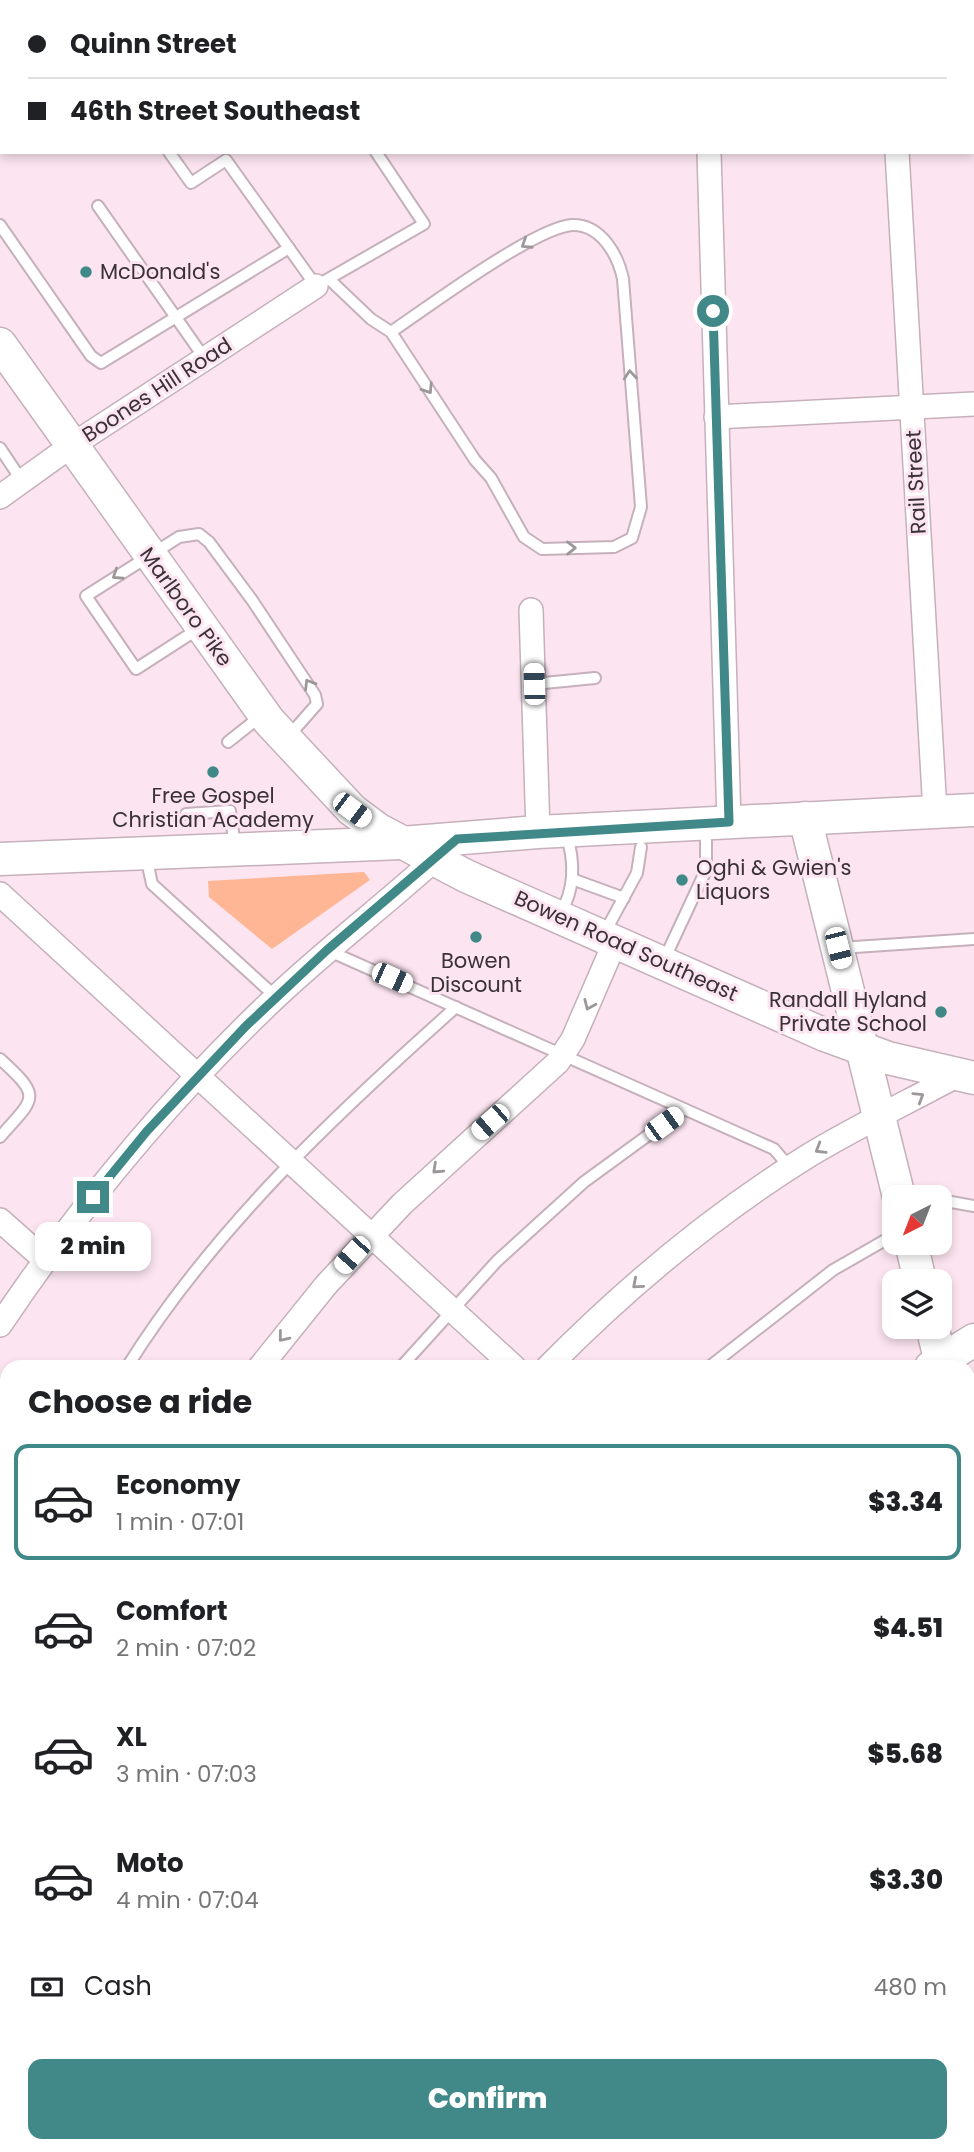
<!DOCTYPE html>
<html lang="en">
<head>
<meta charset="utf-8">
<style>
  :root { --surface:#fff; --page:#f2f2f2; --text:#202124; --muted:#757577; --line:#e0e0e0; --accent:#418988 }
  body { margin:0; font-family:Poppins,sans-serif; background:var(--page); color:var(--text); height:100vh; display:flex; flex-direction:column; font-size:26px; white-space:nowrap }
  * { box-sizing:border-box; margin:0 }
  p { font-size:23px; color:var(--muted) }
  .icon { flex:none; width:38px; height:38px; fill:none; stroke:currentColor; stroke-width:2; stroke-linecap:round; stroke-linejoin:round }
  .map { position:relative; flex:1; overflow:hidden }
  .details { position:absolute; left:0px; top:1360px; width:975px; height:793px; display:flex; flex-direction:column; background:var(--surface); border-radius:21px 21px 0 0; box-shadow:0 4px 10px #0003 }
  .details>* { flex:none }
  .top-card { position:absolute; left:0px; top:0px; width:975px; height:154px; box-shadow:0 4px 10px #0003; display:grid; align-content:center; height:154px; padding:0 28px; background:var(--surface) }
  .needle { width:46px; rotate:222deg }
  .tools { position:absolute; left:882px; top:1185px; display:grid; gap:14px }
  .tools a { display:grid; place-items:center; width:70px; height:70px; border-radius:14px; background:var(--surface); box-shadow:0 4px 10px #0003; font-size:35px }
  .end { position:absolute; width:32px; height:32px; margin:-16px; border:9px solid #418988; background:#fff; box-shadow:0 0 0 4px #fff }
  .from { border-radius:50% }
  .bubble { position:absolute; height:49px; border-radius:14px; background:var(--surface); box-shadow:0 4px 10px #0003; font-size:23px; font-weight:800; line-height:49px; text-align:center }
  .car { position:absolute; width:21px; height:42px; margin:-21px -10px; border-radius:9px; box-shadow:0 0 5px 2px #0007; background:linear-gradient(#fff 24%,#345 0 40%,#fff 0 76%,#345 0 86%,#fff 0) }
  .top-card b { display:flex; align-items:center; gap:24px; height:66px; font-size:26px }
  .top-card b+b { border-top:2px solid var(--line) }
  .top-card i { width:18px; height:18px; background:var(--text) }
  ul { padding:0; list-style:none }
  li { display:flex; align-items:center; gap:21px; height:116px; margin:0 14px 10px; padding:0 14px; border:4px solid transparent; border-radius:14px }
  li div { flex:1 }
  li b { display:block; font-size:26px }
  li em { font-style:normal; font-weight:800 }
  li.active { border-color:var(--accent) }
  li>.icon { width:63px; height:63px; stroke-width:1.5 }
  h2 { padding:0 28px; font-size:32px; line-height:84px }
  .pay { display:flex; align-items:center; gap:18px; height:77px; padding:0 28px; font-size:26px }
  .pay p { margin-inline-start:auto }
  .button { display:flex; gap:14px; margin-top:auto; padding:14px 28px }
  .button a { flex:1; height:80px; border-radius:14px; background:var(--accent); color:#fff; font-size:28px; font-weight:800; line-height:80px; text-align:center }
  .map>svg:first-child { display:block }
  .green { fill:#feb695 }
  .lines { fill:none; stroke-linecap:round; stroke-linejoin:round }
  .lane-casing { stroke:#c5b0bb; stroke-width:14 }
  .street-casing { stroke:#c5b0bb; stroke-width:26 }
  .secondary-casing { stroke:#c5b0bb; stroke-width:35 }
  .lane { stroke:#fff; stroke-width:10 }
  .street { stroke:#fff; stroke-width:23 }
  .secondary { stroke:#fff; stroke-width:32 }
  .oneway { stroke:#9c989a }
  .route { stroke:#418988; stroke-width:9 }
  .poi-dot { fill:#418988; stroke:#fce5f1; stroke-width:2.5 }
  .labels { text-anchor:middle; stroke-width:6; stroke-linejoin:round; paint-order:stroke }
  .poi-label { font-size:21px; fill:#393135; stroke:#fce5f1; text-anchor:start }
  .street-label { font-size:21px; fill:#393135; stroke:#fce5f1 }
</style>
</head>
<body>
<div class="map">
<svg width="974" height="2152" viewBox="0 0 974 2152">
  <rect width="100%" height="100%" fill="#fce5f1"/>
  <polygon class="green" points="364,872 370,880 272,949 209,897 208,881"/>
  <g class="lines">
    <defs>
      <g id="lane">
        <polyline points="64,0 65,2"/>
        <polyline points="169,152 191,183 226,160 316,286 424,224 376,152"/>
        <polyline points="98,206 205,359"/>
        <polyline points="0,225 91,356 101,363 289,248"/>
        <path d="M329,279l42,40 20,13 84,128 16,18 33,59 18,12 72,-2 18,-9 9,-31 -18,-228c-5,-24 -22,-55 -51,-54 -38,3 -144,82 -181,107"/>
        <polyline points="0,448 22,481"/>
        <polyline points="198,629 136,669 86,596 179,537 199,534 209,542 252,600 315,695 317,704 287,738"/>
        <polyline points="534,684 595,678"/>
        <polyline points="228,742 262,715"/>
        <polyline points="186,814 230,811 235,846"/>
        <polyline points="146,856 152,884 276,997"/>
        <polyline points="572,879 624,898"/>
        <path d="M560,914c16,-26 15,-53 6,-81"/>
        <polyline points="604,934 637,873 641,847"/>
        <polyline points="840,948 974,939"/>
        <polyline points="327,950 774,1149 790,1168"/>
        <polyline points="664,960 706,870 706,825"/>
        <path d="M0,1059c43,39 35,38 0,78"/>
        <polyline points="940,1200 974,1206"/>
        <path d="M127,1367c87,-139 208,-252 329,-360"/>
        <polyline points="401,1367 497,1261 584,1182 684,1109"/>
        <polyline points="709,1367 833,1270 894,1235"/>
        <polyline points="968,1518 974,1517"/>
        <polyline points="0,1577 7,1563"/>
        <polyline points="34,2152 36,2146"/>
        <polyline points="261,2152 262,2146"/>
        <polyline points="539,2152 541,2146"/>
      </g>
      <g id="street">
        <polyline points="888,0 888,2"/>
        <polyline points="619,2 621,0"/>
        <polyline points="973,37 974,37"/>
        <polyline points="709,152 729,822"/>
        <polyline points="897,152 935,812"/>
        <polyline points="716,417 974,404"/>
        <polyline points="0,497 71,446 316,286"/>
        <polyline points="531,610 538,832"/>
        <polyline points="0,894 514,1367"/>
        <polyline points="0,1220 45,1260"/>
        <path d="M0,1325c80,-119 172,-230 276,-328 54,-51 114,-96 168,-146"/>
        <polyline points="260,1367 326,1285 402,1204 558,1062 573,1039 615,942"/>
        <path d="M548,1367c78,-79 165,-152 260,-211 48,-29 100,-54 150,-81"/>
        <polyline points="0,1553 7,1560"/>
        <polyline points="968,1650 974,1645"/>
        <polyline points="0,1868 7,1844"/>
        <polyline points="968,1990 974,1980"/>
        <polyline points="656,2146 664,2152"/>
        <polyline points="149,2152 150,2146"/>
        <polyline points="895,2152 897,2146"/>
      </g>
      <g id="secondary">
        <polyline points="0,344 269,721 352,810 379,830 466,876 825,1035 888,1058 974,1078"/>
        <polyline points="805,818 899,1197"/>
        <polyline points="0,859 401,843 538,832 974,810"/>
        <polyline points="911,1242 920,1281"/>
        <polyline points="932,1326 942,1367"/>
        <polyline points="931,1367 974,1340"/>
        <polyline points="968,1472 974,1498"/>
        <polyline points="402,2152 404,2146"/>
      </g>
    </defs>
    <use href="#lane" class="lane-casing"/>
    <use href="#street" class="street-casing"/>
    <use href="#secondary" class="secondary-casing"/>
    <use href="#lane" class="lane"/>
    <use href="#street" class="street"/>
    <use href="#secondary" class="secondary"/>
  </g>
  <defs><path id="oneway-chevron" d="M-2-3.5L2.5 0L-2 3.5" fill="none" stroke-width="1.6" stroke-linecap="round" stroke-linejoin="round" transform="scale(1.75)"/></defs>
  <g class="oneway">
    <use href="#oneway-chevron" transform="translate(526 244) rotate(147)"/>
    <use href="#oneway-chevron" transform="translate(630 375) rotate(-95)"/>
    <use href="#oneway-chevron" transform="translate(428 389) rotate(57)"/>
    <use href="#oneway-chevron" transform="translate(571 548) rotate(-1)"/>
    <use href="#oneway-chevron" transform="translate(117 575) rotate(147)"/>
    <use href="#oneway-chevron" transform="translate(309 684) rotate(-121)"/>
    <use href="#oneway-chevron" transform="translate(589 1005) rotate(114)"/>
    <use href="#oneway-chevron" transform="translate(919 1097) rotate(-32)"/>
    <use href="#oneway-chevron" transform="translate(820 1149) rotate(149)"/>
    <use href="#oneway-chevron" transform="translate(437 1169) rotate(137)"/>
    <use href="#oneway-chevron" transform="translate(637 1284) rotate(139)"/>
    <use href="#oneway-chevron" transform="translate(283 1337) rotate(129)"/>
  </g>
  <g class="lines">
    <polyline class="route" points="93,1197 147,1131 246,1026 327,950 457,839 729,822 713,311"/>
  </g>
  <g class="poi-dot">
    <circle cx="86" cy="272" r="7"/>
    <circle cx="213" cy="772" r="7"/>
    <circle cx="682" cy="880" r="7"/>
    <circle cx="476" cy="937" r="7"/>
    <circle cx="941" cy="1012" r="7"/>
  </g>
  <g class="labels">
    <g class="poi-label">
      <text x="100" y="279">McDonald's</text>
      <text x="213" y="803" text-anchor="middle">Free Gospel<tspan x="213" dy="24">Christian Academy</tspan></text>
      <text x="696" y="875">Oghi &amp; Gwien's<tspan x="696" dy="24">Liquors</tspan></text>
      <text x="476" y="968" text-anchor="middle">Bowen<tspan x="476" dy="24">Discount</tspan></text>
      <text x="927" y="1007" text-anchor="end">Randall Hyland<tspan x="927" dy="24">Private School</tspan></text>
    </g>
    <g class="street-label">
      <text transform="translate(157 390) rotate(-33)" y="7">Boones Hill Road</text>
      <text transform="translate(916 482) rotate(-93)" y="7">Rail Street</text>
      <text transform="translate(186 607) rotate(54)" y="7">Marlboro Pike</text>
      <text transform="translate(626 946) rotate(24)" y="7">Bowen Road Southeast</text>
    </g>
  </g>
</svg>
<div class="tools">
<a><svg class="needle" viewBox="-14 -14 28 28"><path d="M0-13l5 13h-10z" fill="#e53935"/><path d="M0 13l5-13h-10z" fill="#757577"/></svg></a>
<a><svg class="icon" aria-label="layers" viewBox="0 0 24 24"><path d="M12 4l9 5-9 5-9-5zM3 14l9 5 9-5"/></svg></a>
</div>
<i class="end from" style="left:713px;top:311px"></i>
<i class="end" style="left:93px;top:1197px"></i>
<div class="bubble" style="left:35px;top:1222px;width:116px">2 min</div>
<i class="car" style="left:534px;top:684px;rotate:358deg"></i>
<i class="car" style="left:352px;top:810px;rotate:127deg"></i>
<i class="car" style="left:838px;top:948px;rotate:166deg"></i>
<i class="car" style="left:392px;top:978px;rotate:114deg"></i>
<i class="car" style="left:490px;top:1122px;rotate:229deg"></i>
<i class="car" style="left:664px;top:1124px;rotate:54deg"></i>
<i class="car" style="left:352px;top:1255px;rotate:222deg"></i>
<div class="top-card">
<b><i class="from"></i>Quinn Street</b>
<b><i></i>46th Street Southeast</b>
</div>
<section class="details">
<h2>Choose a ride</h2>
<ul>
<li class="active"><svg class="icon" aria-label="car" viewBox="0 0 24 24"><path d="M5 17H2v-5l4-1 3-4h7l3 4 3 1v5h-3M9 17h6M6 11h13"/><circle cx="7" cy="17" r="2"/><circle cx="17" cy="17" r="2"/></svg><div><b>Economy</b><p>1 min · 07:01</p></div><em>$3.34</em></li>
<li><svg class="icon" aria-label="car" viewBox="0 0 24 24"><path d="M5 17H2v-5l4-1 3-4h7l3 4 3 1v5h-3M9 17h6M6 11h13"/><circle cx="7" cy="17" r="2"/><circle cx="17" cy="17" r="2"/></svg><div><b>Comfort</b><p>2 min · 07:02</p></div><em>$4.51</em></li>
<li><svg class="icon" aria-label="car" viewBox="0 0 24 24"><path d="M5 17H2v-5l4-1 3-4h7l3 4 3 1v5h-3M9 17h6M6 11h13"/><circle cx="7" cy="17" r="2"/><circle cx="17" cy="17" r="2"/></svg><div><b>XL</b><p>3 min · 07:03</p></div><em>$5.68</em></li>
<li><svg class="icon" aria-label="car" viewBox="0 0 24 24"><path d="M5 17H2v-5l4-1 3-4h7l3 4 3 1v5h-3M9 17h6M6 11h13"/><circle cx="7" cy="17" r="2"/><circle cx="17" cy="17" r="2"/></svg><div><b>Moto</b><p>4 min · 07:04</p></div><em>$3.30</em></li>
</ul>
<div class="pay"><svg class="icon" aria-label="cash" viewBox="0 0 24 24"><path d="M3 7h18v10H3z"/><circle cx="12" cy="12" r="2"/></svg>Cash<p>480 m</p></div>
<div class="button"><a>Confirm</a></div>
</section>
</div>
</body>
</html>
